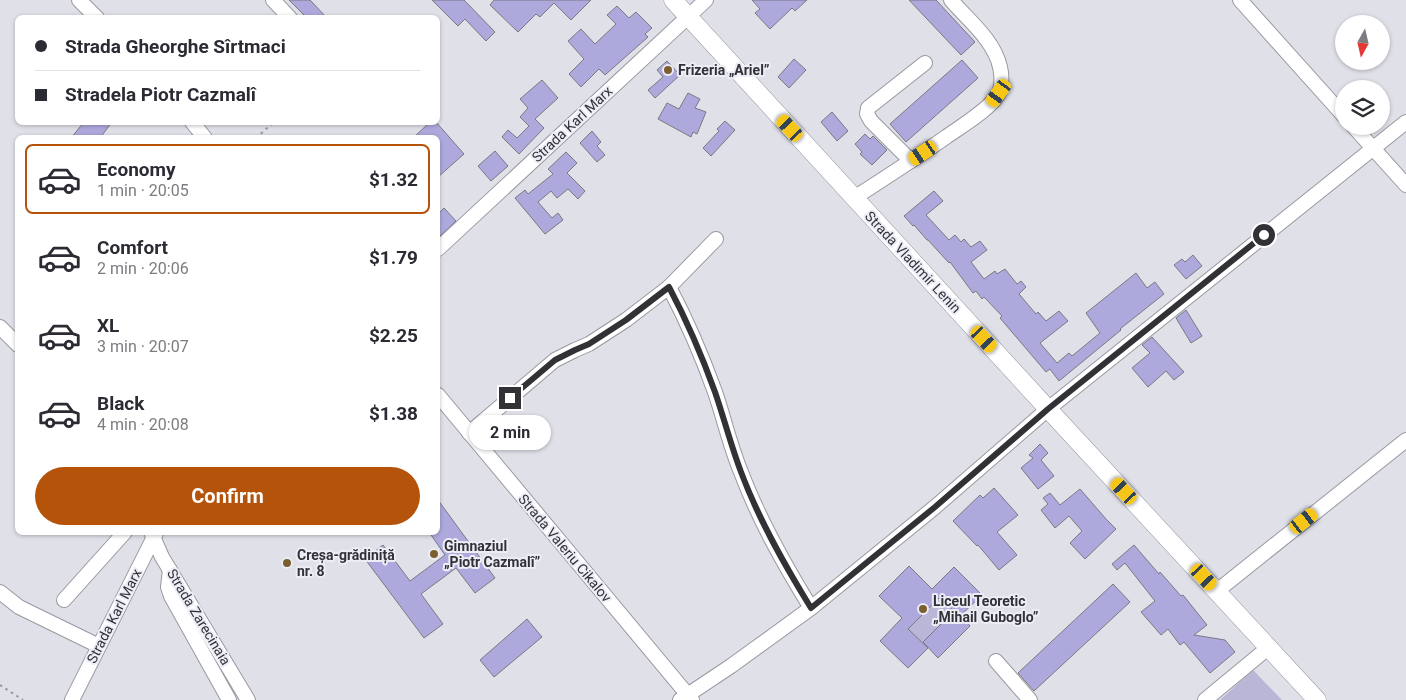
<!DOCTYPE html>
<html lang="en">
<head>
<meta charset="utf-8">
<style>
  :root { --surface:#fff; --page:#f2f2f3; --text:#2b2b33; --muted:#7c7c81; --line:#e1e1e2; --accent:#b45309 }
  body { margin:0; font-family:Roboto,sans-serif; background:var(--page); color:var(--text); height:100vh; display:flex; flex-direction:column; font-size:19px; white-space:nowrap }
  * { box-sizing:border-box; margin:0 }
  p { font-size:16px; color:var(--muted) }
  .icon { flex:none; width:28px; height:28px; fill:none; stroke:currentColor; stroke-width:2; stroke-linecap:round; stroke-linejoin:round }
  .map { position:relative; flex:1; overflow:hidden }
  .panel { position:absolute; left:15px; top:135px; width:425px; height:400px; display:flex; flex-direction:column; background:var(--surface); border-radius:8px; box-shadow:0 1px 4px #0004 }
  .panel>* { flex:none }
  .guide { position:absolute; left:15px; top:15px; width:425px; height:110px; border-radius:8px; box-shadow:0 1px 4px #0004; display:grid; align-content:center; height:110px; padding:0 20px; background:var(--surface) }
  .needle { width:32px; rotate:188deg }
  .tools { position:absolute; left:1335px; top:15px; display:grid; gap:10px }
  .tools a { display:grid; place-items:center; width:55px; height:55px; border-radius:50%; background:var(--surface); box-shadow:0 1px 4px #0004; font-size:25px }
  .end { position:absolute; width:22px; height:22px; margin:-11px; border:6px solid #323236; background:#fff; box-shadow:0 0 0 2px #fff }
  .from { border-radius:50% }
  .bubble { position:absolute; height:35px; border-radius:18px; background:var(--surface); box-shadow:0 1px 4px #0004; font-size:16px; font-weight:700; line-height:35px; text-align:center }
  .car { position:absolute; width:15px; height:30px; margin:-15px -8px; border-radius:6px; box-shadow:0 0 4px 1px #0007; background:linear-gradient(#f5c518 24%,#345 0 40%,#f5c518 0 76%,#345 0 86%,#f5c518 0) }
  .guide b { display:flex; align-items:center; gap:18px; height:48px; font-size:19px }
  .guide b+b { border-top:1px solid var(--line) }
  .guide i { width:12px; height:12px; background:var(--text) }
  ul { padding:9px 0 0; list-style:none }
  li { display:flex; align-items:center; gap:15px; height:70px; margin:0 10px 8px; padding:0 10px; border:2px solid transparent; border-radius:8px }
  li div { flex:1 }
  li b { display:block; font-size:19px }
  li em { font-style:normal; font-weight:700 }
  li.active { border-color:var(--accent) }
  li>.icon { width:45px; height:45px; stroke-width:1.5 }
  .action { display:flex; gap:10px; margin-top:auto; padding:10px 20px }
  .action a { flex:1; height:58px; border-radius:30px; background:var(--accent); color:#fff; font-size:20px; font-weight:700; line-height:58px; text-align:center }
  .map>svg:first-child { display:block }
  .green { fill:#b9b6d7 }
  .building { fill:#aea9dd; stroke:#797981 }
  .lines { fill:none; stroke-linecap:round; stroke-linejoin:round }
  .minor-casing { stroke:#9898a1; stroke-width:16 }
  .major-casing { stroke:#9898a1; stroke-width:19 }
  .path { stroke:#97979e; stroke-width:2; stroke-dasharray:2.5 4; stroke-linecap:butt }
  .minor { stroke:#fff; stroke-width:14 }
  .major { stroke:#fff; stroke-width:18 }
  .route { stroke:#323236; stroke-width:6 }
  .poi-dot { fill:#7a5f31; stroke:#ededf7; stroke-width:2 }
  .labels { text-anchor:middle; stroke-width:4; stroke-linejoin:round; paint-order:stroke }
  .poi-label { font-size:14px; font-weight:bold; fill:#323236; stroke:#ededf7; text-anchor:start }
  .street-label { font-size:14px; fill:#323236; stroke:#ededf7 }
</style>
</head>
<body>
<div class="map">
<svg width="1406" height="700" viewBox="0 0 1406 700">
  <rect width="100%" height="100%" fill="#e0e0e9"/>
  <g class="green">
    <polygon points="939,598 954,611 922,643 908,629"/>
    <polygon points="1253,670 1282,700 1220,700"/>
  </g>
  <g class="building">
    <polygon points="289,0 310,0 327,18 307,18"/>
    <polygon points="432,0 464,0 495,32 486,41 465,19 458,26"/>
    <polygon points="494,0 591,0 571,20 554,3 540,17 536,14 518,32 490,5"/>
    <polygon points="752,0 807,0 795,11 792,8 770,29 755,13 760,9"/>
    <polygon points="909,0 936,0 975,42 961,55"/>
    <polygon points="617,6 629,18 636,12 652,28 645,34 648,37 605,75 599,69 581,87 569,74 584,59 568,41 581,29 595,44 616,24 607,15"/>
    <polygon points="794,59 806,70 789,88 778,77"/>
    <polygon points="962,60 978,78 906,142 890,124"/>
    <polygon points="667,61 680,75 655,98 648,90 663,77 657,70"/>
    <polygon points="542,80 558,98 535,119 544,128 519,154 502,137 508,130 517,138 529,126 520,117 528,108 520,99"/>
    <polygon points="688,93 700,99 695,108 706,112 697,134 693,132 691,137 658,119 667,103 679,109"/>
    <polygon points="832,112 848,131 837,141 821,122"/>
    <polygon points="725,121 735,130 711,156 703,148 719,131 717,129"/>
    <polygon points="84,122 112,122 100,138 71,138"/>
    <polygon points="430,122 436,122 464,154 438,177 438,138 413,138"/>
    <polygon points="592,131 601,142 597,146 605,155 597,162 580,143"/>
    <polygon points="865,134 870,139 873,136 887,150 872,165 860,154 862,152 855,144"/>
    <polygon points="495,151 508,166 491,181 478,166"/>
    <polygon points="566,152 577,163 567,173 585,191 578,199 568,189 557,198 551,191 538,202 552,218 558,213 563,220 545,234 515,198 525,190 528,194 553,174 548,169"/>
    <polygon points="934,191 943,201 926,215 949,240 955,235 961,242 964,239 971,247 980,241 987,250 971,262 984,279 995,271 997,274 1005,269 1017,284 1021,281 1026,287 1019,294 1036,314 1038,312 1046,321 1059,311 1068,321 1040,343 1057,363 1069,353 1072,356 1100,333 1086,313 1136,273 1147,288 1155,282 1164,294 1120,329 1121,330 1059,381 1050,369 1046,372 1000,318 1002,316 984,297 982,299 976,291 973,293 950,262 949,263 928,240 927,240 914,225 913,226 904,216"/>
    <polygon points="444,208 456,221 438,238 438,214"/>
    <polygon points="1193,255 1202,266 1186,279 1174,265 1182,259 1185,262"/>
    <polygon points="1186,310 1202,336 1191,343 1176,318"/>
    <polygon points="1152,337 1184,372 1174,380 1166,371 1148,387 1132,368 1150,353 1142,345"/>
    <polygon points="1040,444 1048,453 1041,460 1054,476 1038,489 1021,468 1033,458 1029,455"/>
    <polygon points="994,488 1018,515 997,532 1017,555 999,570 978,545 977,546 953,521 980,495 983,498"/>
    <polygon points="1080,489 1106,519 1116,529 1085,559 1070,543 1082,531 1069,516 1055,528 1041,510 1048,504 1043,498 1050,493 1060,505"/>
    <polygon points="438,500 495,578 475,593 456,568 421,594 443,624 424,638 365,559 383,545 410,581 445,555 429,532 438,532"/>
    <polygon points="1134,545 1159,574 1160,572 1181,596 1183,595 1207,625 1194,635 1225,640 1235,652 1210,673 1184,642 1180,645 1168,629 1161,635 1141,612 1155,601 1125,563 1117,570 1112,564"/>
    <polygon points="909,566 932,589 954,567 982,595 961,615 970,626 938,658 923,642 954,611 939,598 908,629 928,648 908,668 880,641 902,618 879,596"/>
    <polygon points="1113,584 1130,602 1034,691 1018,673"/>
    <polygon points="527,619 542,637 494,677 480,660"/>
  </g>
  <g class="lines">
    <defs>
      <g id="minor">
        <polyline points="79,0 97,18"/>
        <polyline points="273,0 290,18"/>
        <polyline points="1240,0 1344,116"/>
        <polyline points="192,122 205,138"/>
        <polyline points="1353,126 1406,185"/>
        <polyline points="911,161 871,121 867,114 868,108 925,63"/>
        <path d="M854,198c31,-20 62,-40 92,-61 14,-10 46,-29 53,-44 3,-7 3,-18 1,-26 -6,-27 -32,-47 -49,-67"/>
        <polyline points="438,249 706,0"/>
        <path d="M669,287c18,34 33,69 46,105 9,26 15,54 26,80 18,48 43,92 70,136"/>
        <polyline points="0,327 18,345"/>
        <polyline points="438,395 692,700"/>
        <polyline points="469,433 555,360 575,350 589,344 626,320 669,287 716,239"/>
        <polyline points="151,532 162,557 248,700"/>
        <polyline points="170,570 168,587 171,596 229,700"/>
        <polyline points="1217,591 1406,440"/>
        <polyline points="0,592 19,607 99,646"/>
        <polyline points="64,600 125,532"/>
        <polyline points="996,661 1030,700"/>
        <polyline points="72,700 156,533"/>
        <polyline points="680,700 731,666 811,608 935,507 1048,409 1406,122"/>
        <polyline points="1205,700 1268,648"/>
      </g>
      <polyline id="major" points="673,0 1048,409 1317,700"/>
    </defs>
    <use href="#minor" class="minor-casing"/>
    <use href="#major" class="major-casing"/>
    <g class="path">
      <polyline points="256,138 274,122"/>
      <polyline points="0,685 23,700"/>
    </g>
    <use href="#minor" class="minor"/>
    <use href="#major" class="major"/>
  </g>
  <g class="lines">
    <path class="route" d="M510,398l45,-38 20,-10 14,-6 37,-24 43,-33c18,34 33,69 46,105 9,26 16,54 26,80 18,48 43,92 70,136l124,-101 113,-98 216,-174"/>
  </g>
  <g class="poi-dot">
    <circle cx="668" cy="70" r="5"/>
    <circle cx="434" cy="554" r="5"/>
    <circle cx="287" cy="563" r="5"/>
    <circle cx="923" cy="609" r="5"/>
  </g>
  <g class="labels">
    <g class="poi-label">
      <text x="678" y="75">Frizeria „Ariel”</text>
      <text x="444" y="551">Gimnaziul<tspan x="444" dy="16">„Piotr Cazmalî”</tspan></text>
      <text x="297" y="560">Creșa-grădiniță<tspan x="297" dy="16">nr. 8</tspan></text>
      <text x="933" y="606">Liceul Teoretic<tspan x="933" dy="16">„Mihail Guboglo”</tspan></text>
    </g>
    <g class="street-label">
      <text transform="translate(572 124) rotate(-43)" y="5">Strada Karl Marx</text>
      <text transform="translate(913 262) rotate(47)" y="5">Strada Vladimir Lenin</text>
      <text transform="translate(565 548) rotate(50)" y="5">Strada Valeriu Cikalov</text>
      <text transform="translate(114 616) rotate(-63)" y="5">Strada Karl Marx</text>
      <text transform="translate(199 617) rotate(59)" y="5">Strada Zarecinaia</text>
    </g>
  </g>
</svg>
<div class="tools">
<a><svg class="needle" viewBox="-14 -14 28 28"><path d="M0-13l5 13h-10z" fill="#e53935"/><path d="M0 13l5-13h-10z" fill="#7c7c81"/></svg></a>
<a><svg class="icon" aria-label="layers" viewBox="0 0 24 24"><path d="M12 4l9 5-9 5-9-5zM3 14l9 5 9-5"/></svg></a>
</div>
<i class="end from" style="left:1264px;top:235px"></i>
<i class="end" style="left:510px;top:398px"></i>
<div class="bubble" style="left:469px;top:415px;width:82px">2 min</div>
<i class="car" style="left:999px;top:93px;rotate:216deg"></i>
<i class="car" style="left:790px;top:128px;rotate:317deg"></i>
<i class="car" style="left:923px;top:153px;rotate:236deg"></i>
<i class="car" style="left:984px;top:339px;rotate:137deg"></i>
<i class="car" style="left:1124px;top:491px;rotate:317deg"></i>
<i class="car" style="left:1304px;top:521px;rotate:52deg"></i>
<i class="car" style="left:1204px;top:577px;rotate:137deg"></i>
<div class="guide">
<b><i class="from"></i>Strada Gheorghe Sîrtmaci</b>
<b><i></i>Stradela Piotr Cazmalî</b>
</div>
<section class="panel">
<ul>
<li class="active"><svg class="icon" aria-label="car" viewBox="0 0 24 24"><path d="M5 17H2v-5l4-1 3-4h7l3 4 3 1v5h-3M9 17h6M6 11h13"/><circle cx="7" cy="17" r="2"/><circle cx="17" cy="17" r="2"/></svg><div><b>Economy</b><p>1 min · 20:05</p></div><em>$1.32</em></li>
<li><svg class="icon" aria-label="car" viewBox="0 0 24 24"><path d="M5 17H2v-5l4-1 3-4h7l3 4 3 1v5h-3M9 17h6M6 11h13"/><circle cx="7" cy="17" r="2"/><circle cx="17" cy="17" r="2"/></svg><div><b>Comfort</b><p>2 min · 20:06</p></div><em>$1.79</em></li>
<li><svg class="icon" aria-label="car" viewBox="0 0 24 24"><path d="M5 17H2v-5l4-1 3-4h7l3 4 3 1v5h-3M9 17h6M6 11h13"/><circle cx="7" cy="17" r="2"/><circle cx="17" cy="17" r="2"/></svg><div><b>XL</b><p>3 min · 20:07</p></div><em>$2.25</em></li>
<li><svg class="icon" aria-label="car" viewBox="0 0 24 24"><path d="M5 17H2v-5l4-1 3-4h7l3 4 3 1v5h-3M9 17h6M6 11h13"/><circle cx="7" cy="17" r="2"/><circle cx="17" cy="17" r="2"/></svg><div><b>Black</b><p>4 min · 20:08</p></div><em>$1.38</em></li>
</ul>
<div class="action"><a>Confirm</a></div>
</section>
</div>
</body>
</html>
